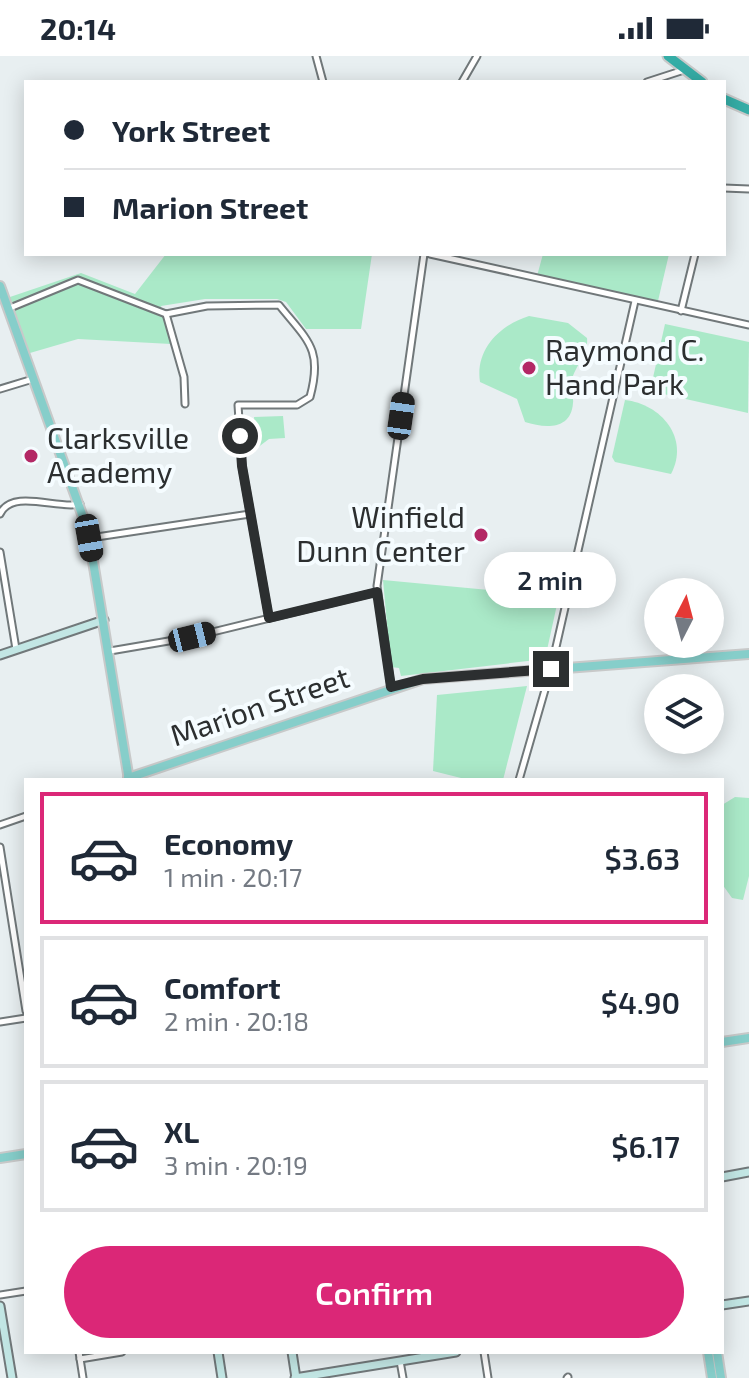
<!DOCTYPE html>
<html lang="en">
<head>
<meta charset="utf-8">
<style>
  :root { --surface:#fff; --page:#f6f6f7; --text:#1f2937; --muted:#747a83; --line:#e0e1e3; --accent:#db2777 }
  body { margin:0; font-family:"Exo 2",sans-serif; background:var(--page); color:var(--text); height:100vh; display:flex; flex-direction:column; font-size:30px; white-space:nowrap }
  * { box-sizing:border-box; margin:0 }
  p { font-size:26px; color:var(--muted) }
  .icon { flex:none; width:44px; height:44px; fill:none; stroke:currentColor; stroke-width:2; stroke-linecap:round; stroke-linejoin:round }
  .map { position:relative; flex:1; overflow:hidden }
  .sheet { position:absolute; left:24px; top:722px; width:700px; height:576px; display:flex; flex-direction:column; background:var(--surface); border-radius:0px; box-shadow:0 4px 20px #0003 }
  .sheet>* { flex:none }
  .top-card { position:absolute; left:24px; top:24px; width:702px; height:176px; border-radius:0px; box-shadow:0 4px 20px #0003; display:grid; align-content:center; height:176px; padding:0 40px; background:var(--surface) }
  .needle { width:52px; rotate:6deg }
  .fabs { position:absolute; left:644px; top:522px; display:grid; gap:16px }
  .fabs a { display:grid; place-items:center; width:80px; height:80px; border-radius:50%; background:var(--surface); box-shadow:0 4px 20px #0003; font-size:40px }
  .end { position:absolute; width:36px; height:36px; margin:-18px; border:10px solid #2c2f30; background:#fff; box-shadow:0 0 0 4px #fff }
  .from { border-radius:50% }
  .bubble { position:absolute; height:56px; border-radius:28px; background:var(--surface); box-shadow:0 4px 20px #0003; font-size:26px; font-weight:600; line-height:56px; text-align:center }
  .car { position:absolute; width:24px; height:48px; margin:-24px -12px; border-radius:10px; box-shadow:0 0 6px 2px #0007; background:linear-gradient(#222 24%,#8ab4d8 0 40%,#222 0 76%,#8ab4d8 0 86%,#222 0) }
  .top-card b { display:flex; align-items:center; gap:28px; height:76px; font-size:30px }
  .top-card b+b { border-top:2px solid var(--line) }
  .top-card i { width:20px; height:20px; background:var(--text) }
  ul { padding:14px 0 0; list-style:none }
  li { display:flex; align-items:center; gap:24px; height:132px; margin:0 16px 12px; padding:0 24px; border:4px solid var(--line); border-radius:0px }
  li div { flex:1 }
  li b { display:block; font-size:30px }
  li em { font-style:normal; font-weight:600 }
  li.current { border-color:var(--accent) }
  li>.icon { width:72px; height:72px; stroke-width:1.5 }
  .primary-button { display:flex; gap:16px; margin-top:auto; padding:16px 40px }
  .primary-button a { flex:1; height:92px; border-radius:48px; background:var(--accent); color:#fff; font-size:32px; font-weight:600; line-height:92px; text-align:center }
  .status { display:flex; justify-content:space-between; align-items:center; height:56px; padding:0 40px; background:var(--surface); direction:ltr }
  .status svg { height:22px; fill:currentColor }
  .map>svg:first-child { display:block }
  .green { fill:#aae9c8 }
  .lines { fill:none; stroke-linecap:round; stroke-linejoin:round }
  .street-casing { stroke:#71787a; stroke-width:9 }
  .secondary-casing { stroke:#71787a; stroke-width:11 }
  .primary-casing { stroke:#c8c9c9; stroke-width:12 }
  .highway-casing { stroke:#c8c9c9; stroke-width:13 }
  .street { stroke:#fff; stroke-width:5 }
  .secondary { stroke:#c2e6e4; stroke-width:7 }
  .primary { stroke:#86ceca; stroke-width:8 }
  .highway { stroke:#35ada6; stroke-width:9 }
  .route { stroke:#2c2f30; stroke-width:10 }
  .poi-dot { fill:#b32865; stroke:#f5fcff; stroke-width:3 }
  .labels { text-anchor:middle; stroke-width:8; stroke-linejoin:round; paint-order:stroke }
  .poi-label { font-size:30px; fill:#2c2f30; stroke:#f5fcff; text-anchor:start }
  .street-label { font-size:30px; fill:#2c2f30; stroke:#f5fcff }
</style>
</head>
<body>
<div class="status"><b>20:14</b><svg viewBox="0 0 49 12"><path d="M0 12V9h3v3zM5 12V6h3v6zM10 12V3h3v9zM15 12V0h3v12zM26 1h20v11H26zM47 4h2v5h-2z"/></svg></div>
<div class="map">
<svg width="749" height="1322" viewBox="0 0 749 1322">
  <rect width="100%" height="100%" fill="#e8eff1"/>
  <g class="green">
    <polygon points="166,198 372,198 361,273 306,273 286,246 277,243 205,243 161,250 171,288 78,283 23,299 4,243 81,217 135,238"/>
    <polygon points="543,198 669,198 658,245 537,220"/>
    <path d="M529,260l39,7 19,15c2,18 -14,29 -16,46 -1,6 3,13 2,19 -2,28 -29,25 -48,19l-8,-23 -37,-17c-5,-33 20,-57 49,-66z"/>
    <polygon points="665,268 749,286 748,357 650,335"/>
    <path d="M625,344c36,4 65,38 46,74l-56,-12 -3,-5z"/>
    <polygon points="283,360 285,382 269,383 257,392 254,361"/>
    <polygon points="383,524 554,540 558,544 545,603 401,620 399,612 391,611"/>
    <polygon points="527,630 503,724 469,724 433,715 437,639"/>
    <polygon points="735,741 749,742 749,820 743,844 732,842 722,828 722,749"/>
  </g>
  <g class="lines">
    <defs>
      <g id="street">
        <polyline points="316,0 323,26"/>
        <polyline points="462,26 477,0"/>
        <polyline points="647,26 684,14"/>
        <polyline points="724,132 749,133"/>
        <polyline points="430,198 749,269"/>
        <path d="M10,252l68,-28 88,34 41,-8 72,-1c29,36 44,44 31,92l-13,8h-59l4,61 27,152"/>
        <polyline points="681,255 695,198"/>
        <polyline points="166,258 184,321 185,348"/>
        <polyline points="0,333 33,323"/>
        <path d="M0,458c12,-26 59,-4 80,-10"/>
        <polyline points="90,482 250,458"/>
        <polyline points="0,496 16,593"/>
        <polyline points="110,595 192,581 377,536"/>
        <polyline points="391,631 377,530 424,198"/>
        <polyline points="519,724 551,613 635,245"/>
        <polyline points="0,769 26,760"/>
        <polyline points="0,791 26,955"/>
        <polyline points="0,966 26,962"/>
        <polyline points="0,1239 26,1235"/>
        <polyline points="79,1296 83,1322"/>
        <polyline points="484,1296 488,1322"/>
        <polyline points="80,1303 122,1296"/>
        <polyline points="400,1305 403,1322"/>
        <polyline points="567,1322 568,1321"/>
      </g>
      <g id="secondary">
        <polyline points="0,599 104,564"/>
        <polyline points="722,1121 749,1116"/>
        <polyline points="722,1249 749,1245"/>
        <polyline points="0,1250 12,1322"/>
        <polyline points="218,1296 222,1322"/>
        <polyline points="292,1296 296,1322"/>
        <polyline points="295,1322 456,1296"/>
      </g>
      <g id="primary">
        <polyline points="0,230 88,475 129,724"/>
        <polyline points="128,722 423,623 749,598"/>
        <polyline points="722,986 749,982"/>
        <polyline points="0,1102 26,1098"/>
        <polyline points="708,1296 712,1322"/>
        <polyline points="717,1296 721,1322"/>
      </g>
      <g id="highway">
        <polyline points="668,0 702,26"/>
        <polyline points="724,43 749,54"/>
      </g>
    </defs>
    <use href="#street" class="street-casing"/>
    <use href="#secondary" class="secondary-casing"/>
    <use href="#primary" class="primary-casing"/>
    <use href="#highway" class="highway-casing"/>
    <use href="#street" class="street"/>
    <use href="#secondary" class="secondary"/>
    <use href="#primary" class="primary"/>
    <use href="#highway" class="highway"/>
  </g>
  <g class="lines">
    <polyline class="route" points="240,380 242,410 269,562 377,536 391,631 423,623 551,613"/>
  </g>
  <g class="poi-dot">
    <circle cx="529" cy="312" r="8"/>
    <circle cx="31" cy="400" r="8"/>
    <circle cx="481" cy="479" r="8"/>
  </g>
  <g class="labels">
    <g class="poi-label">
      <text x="545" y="305">Raymond C.<tspan x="545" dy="34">Hand Park</tspan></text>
      <text x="47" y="393">Clarksville<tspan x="47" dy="34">Academy</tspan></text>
      <text x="465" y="472" text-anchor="end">Winfield<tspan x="465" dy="34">Dunn Center</tspan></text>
    </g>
    <g class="street-label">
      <text transform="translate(260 651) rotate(-19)" y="10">Marion Street</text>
    </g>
  </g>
</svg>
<div class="fabs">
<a><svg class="needle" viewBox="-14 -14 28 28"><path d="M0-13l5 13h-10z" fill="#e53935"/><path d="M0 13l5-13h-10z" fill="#747a83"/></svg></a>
<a><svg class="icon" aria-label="layers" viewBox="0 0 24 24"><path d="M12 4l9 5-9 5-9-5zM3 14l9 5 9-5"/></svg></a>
</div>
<i class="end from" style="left:240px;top:380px"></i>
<i class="end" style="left:551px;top:613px"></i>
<div class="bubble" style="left:484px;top:496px;width:132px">2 min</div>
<i class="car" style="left:401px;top:360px;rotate:8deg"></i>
<i class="car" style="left:89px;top:482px;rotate:170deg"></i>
<i class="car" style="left:192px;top:581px;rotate:76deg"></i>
<div class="top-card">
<b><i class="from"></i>York Street</b>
<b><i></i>Marion Street</b>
</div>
<section class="sheet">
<ul>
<li class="current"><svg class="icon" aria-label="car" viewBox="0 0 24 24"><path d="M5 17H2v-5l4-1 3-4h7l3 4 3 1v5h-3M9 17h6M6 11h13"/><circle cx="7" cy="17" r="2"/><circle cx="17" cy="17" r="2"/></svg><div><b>Economy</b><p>1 min · 20:17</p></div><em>$3.63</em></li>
<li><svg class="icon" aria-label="car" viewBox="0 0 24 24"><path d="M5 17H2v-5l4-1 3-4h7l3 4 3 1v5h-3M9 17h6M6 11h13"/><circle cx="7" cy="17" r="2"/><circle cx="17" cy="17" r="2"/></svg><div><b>Comfort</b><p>2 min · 20:18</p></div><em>$4.90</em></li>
<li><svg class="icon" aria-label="car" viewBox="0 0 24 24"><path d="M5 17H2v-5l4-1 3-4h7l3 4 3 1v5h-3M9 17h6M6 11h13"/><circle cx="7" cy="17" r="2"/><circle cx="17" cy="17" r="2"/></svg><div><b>XL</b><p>3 min · 20:19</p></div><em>$6.17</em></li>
</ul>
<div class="primary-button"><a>Confirm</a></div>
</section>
</div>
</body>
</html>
